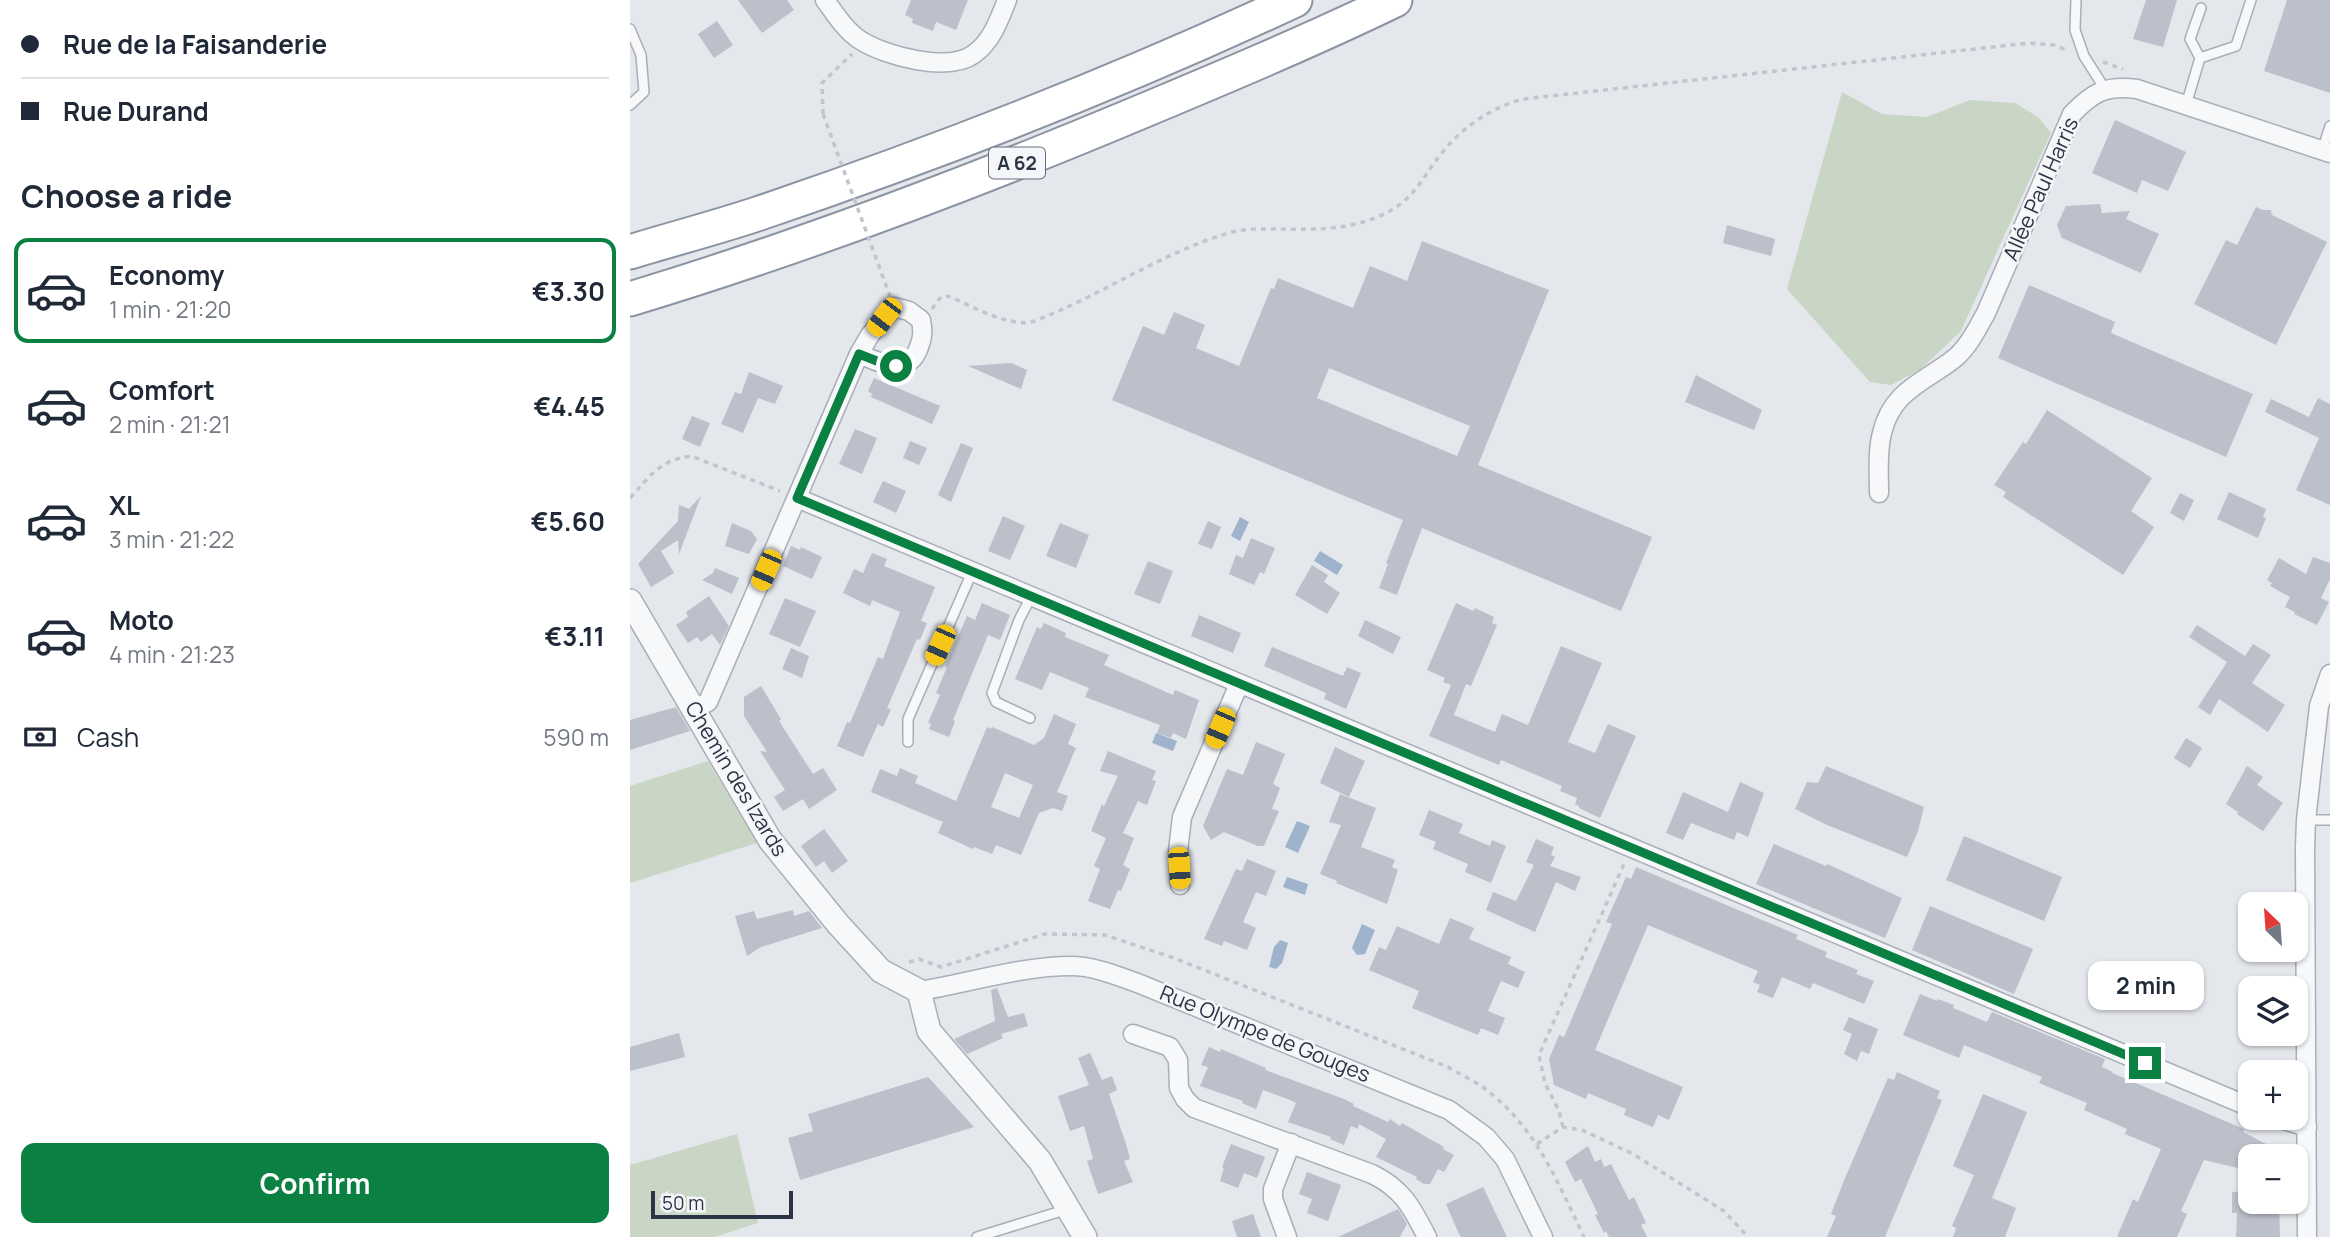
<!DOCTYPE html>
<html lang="en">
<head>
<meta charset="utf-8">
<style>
  :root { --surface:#fff; --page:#f6f6f7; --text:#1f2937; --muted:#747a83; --line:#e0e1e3; --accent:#0b8043 }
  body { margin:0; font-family:Manrope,sans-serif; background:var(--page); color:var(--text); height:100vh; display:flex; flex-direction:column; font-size:26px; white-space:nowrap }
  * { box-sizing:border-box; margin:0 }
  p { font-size:23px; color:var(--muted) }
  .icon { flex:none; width:38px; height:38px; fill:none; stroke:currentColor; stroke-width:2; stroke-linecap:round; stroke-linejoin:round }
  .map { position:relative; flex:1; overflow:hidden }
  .panel { display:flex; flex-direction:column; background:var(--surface); width:630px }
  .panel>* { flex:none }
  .banner { display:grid; align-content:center; height:154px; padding:0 21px; background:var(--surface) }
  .needle { width:46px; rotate:335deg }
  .fabs { position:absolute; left:1608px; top:892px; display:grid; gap:14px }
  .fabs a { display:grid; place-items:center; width:70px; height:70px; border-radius:14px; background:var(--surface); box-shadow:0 2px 5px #0004; font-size:35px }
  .scale { position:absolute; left:21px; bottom:18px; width:142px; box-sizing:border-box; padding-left:7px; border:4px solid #2b3445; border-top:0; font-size:19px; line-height:24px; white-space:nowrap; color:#2b3445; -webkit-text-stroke:5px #f4f6f9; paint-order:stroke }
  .end { position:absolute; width:32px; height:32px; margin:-16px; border:9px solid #0b8043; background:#fff; box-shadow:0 0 0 4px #fff }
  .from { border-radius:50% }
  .bubble { position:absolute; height:49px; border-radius:14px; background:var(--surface); box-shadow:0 2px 5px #0004; font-size:23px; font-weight:700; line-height:49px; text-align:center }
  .car { position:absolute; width:21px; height:42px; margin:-21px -10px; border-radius:9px; box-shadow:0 0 5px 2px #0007; background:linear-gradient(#f5c518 24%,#345 0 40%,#f5c518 0 76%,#345 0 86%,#f5c518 0) }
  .banner b { display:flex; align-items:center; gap:24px; height:66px; font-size:26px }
  .banner b+b { border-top:2px solid var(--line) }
  .banner i { width:18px; height:18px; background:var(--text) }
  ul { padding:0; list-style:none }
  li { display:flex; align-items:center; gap:21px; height:105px; margin:0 14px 10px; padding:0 7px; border:4px solid transparent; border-radius:14px }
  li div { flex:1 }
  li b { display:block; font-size:26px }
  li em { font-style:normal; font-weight:700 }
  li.current { border-color:var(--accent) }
  li>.icon { width:63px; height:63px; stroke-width:1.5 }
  h2 { padding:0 21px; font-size:32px; line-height:84px }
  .pay { display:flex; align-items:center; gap:18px; height:77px; padding:0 21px; font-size:26px }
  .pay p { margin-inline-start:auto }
  .primary-button { display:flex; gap:14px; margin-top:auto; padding:14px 21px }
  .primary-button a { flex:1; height:80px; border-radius:14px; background:var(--accent); color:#fff; font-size:28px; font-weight:700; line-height:80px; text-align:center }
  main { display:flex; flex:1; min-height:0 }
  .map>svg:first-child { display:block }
  .green { fill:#c9d6c5 }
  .water { fill:#9fb4cc }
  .building { fill:#bbc0ca; fill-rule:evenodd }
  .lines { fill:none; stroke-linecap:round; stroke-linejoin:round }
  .service-casing { stroke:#a9aeb7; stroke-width:12 }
  .minor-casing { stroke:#a9aeb7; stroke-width:21 }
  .tertiary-casing { stroke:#a9aeb7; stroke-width:26 }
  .motorway-casing { stroke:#8b94a3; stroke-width:37 }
  .path { stroke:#c2c5cb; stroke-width:3.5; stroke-dasharray:5 5; stroke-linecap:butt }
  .service { stroke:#f7f8fa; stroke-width:9 }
  .minor { stroke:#f7f8fa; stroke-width:18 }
  .tertiary { stroke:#f7f8fa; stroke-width:23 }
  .motorway { stroke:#fff; stroke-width:33 }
  .path-bridge { stroke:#c2c5cb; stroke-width:3.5; stroke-dasharray:5 5; stroke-linecap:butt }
  .route { stroke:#0b8043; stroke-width:9 }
  .labels { text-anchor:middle; stroke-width:5; stroke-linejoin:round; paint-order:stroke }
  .shield { fill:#f4f6f9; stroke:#676e7b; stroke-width:2 }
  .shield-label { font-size:19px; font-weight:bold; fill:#2b3445 }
  .street-label { font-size:21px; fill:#2b3445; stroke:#f4f6f9 }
</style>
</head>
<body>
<main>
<section class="panel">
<div class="banner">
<b><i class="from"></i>Rue de la Faisanderie</b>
<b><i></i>Rue Durand</b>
</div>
<h2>Choose a ride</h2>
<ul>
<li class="current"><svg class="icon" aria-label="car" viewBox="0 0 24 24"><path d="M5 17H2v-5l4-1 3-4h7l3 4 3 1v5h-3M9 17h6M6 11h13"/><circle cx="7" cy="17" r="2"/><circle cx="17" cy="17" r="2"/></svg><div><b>Economy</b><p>1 min · 21:20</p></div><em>€3.30</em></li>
<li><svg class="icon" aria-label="car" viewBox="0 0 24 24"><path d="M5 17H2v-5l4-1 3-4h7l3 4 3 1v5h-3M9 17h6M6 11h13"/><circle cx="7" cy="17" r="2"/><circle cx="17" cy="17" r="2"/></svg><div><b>Comfort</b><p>2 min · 21:21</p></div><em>€4.45</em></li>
<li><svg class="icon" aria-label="car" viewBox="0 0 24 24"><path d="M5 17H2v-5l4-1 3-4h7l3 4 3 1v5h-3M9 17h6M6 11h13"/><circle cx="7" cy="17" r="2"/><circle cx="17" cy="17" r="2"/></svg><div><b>XL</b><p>3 min · 21:22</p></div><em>€5.60</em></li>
<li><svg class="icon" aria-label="car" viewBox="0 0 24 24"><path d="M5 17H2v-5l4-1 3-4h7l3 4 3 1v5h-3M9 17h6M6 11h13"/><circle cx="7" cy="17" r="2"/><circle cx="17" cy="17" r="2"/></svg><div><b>Moto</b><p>4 min · 21:23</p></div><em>€3.11</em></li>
</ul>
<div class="pay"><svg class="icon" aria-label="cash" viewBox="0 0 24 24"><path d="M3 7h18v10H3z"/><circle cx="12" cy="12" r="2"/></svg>Cash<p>590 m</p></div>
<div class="primary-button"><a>Confirm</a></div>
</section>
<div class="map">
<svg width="1700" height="1237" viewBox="0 0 1700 1237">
  <rect width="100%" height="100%" fill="#e4e7ec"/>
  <g class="green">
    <polygon points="1212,92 1252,114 1297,117 1340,100 1385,103 1408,117 1421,133 1331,331 1291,369 1261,385 1240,382 1157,289"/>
    <polygon points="78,761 127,843 0,883 0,786"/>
    <polygon points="107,1134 128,1223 84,1237 0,1237 0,1165"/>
  </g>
  <g class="water">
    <polygon points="610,517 619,522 610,541 601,536"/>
    <polygon points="690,551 713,565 707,575 684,561"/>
    <polygon points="526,733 547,741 543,751 522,743"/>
    <polygon points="667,821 680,826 668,853 655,847"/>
    <polygon points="657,877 678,884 675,895 653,887"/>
    <polygon points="732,924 745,930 735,954 727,955 722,948"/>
    <polygon points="650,940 658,943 652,963 646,969 639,967 644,947"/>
  </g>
  <g class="building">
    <polygon points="108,0 157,0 164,10 132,33"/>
    <polygon points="281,0 338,0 326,30 306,22 303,31 282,23 283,19 275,15"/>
    <polygon points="1516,0 1547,0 1533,47 1503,39"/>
    <polygon points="1657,0 1700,0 1700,93 1634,71"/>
    <polygon points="87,21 103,45 84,58 68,34"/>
    <polygon points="1485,120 1556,152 1538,191 1512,180 1507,193 1462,173"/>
    <polygon points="1470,204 1472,213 1500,211 1496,219 1529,234 1511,273 1432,238 1427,225 1436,206"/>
    <polygon points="1626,207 1633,210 1641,210 1642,215 1697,242 1646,345 1564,304 1596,240 1607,245"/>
    <polygon points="1097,225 1145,239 1141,256 1093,243"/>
    <path d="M792,241l127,49 -71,175 174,72 -31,74 -199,-83 -25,67 -18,-7 9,-24 -2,-1 17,-43 -291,-120 31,-74 21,9 10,-23 31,13 -9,23 43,18 32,-78 3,1 4,-11 75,30 17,-42 37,15zM699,368l141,58 -13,30 -140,-58z"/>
    <polygon points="1399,285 1485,322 1481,333 1623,394 1596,457 1368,358"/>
    <polygon points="381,363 397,370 391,389 338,366"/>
    <polygon points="119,372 153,386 145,404 128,398 113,433 91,424 105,392 111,394"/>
    <polygon points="1066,375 1132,410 1124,430 1055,402"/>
    <polygon points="244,378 310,406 302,424 241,397 242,394 238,391"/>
    <polygon points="1688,398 1700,404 1700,505 1666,490 1689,438 1635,412 1641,399 1679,417"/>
    <polygon points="1417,410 1522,478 1501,511 1524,527 1493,575 1373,497 1376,492 1364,485 1393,442 1396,444"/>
    <polygon points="62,416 80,423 70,447 52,439"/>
    <polygon points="225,429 247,438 232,474 209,464"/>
    <polygon points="280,441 297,448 289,465 273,458"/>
    <polygon points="331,443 343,448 321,502 308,495"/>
    <polygon points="253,481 276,491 266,513 243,502"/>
    <polygon points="1599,492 1636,509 1633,517 1636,518 1628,538 1587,519"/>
    <polygon points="1550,493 1564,500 1554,521 1540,513"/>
    <polygon points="71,496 49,554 48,540 31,551 44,573 21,587 8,564 48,521 49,505 59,509"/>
    <polygon points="373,516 395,526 380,560 358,551"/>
    <polygon points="578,521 591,527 582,549 568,544"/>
    <polygon points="102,523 121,531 127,539 119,554 95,546"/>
    <polygon points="430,523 459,535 446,568 416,556"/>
    <polygon points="621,538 645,548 634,574 630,572 624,585 599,574 606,555 613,558"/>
    <polygon points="161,546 170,550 171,547 192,557 182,579 153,566"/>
    <polygon points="242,553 257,559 254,566 305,587 291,621 297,623 290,640 287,639 270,678 257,708 261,709 253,727 248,724 233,757 207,746 217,722 220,723 248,657 253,659 270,612 242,600 240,606 213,593 224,569 233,573"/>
    <polygon points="1683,557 1700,563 1700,579 1691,598 1699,602 1687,625 1664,614 1665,612 1655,607 1660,597 1640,586 1642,583 1637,580 1649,558 1676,574"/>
    <polygon points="518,561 543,571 530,604 504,594"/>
    <polygon points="682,565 698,575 694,582 710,593 697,614 665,595"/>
    <polygon points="85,568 109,578 102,594 72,580 83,573"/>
    <polygon points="79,596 99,626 90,645 82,634 71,642 67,637 58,643 46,625 58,617 56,612"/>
    <polygon points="155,598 186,611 170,647 139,634"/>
    <polygon points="352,603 380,615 370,640 358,635 323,720 325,721 319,737 299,729 301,724 298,723 310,695 306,693 317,667 315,667 337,616 345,620"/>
    <polygon points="826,603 843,611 845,608 864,617 862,623 867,625 841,686 836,684 824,715 865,732 872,714 898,725 931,646 972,663 938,742 965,753 978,724 1006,736 970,818 949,808 949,806 945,804 947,798 930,791 932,786 871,760 869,765 799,736 821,685 813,682 815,678 797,670"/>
    <polygon points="569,615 611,633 603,653 561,636"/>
    <polygon points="735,620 771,637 763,654 728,636"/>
    <polygon points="414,623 436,633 435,637 479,655 474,665 543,695 545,690 569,700 556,739 543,733 541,738 527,733 530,725 455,697 459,688 420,672 412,690 385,679 407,627 411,629"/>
    <polygon points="1567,625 1615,656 1623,644 1641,655 1622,683 1655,705 1638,732 1589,699 1580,715 1568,707 1597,662 1559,637"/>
    <polygon points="642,647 713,676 717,667 731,673 716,709 694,699 696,693 634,666"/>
    <polygon points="161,648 179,656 172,678 152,669"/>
    <polygon points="131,686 151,719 149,721 183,774 193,768 207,790 179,809 173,799 153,811 144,797 155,790 130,751 137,752 114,716 114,697"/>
    <polygon points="46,707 60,731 0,750 0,720"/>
    <path d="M424,714l22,10 -8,20 8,4 -19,44 11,4 -6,15 -9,-3 -14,5 -18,42 -25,-10 -4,9 -18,-7 -1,2 -35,-16 5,-11 -72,-30 9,-23 17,7 3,-8 18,8 -3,7 41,18 31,-74 4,2 1,-2 42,18 10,-7zM375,773l28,12 -14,33 -28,-11z"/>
    <polygon points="1556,738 1572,748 1560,768 1544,758"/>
    <polygon points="626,742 655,754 643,784 650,788 642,809 649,811 634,846 628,846 594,832 581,840 573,826 597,769 613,775"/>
    <polygon points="705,747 735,761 719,797 690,783"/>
    <polygon points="478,751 526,771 522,780 526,781 517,805 508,801 493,833 504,838 493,865 500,869 491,891 488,890 480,909 458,901 470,869 464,866 476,838 461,831 472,804 474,806 488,776 470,771"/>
    <polygon points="1196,766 1294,807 1288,831 1277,857 1197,825 1165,809 1177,782 1188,783"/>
    <polygon points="1617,766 1633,777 1627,785 1653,803 1633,831 1607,814 1608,812 1596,804"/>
    <polygon points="1110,782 1134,793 1118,837 1107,832 1104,840 1061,823 1053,840 1036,833 1053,792 1098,812"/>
    <polygon points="710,794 746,808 731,847 765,860 762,867 768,870 757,904 706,883 707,881 690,874 711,825 699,822"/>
    <polygon points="799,810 833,824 829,833 860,846 862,840 876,846 861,883 835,872 838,864 803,849 806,842 789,835"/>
    <polygon points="194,829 218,861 202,873 194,861 186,867 171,846"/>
    <polygon points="1334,836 1432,877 1414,921 1316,880"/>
    <polygon points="906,839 924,847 921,855 925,857 920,866 951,877 945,891 926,882 905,932 856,910 863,892 886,901 904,865 896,862"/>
    <polygon points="1144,844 1196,866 1197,864 1272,898 1255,938 1126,884"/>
    <polygon points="617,859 646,871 636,896 626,892 613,922 626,928 617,950 594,941 592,946 574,939 606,869 612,871"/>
    <polygon points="1006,867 1168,935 1166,939 1197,952 1195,957 1228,970 1226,974 1244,981 1234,1004 1183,983 1180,989 1152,977 1143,998 1127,992 1130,985 1123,982 1128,971 1018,925 965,1050 1053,1087 1039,1120 1028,1115 1023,1127 994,1115 996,1109 958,1093 956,1099 924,1085 919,1059 929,1035 934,1037 982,924 976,922 996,877 1001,879"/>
    <polygon points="1300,906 1403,949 1384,994 1282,950"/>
    <polygon points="163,910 164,916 179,911 192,928 131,947 117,956 105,916 124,911 127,919"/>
    <polygon points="820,918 844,928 839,939 881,957 878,964 895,972 888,988 871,981 858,1011 875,1018 868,1035 851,1028 848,1035 782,1008 789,991 739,970 749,947 756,950 767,926 809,944"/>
    <polygon points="367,988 378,1017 394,1013 398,1026 371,1034 373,1038 337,1054 324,1039 365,1021 361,990"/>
    <polygon points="1290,994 1307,1001 1308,999 1324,1005 1323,1008 1357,1022 1362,1012 1475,1059 1472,1067 1483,1072 1482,1073 1614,1129 1613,1132 1661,1157 1620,1157 1620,1171 1574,1160 1551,1211 1557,1214 1547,1237 1487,1237 1503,1199 1508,1202 1531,1149 1495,1134 1497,1129 1454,1110 1457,1103 1409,1083 1412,1077 1334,1045 1329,1058 1273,1035"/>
    <polygon points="1219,1017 1248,1029 1239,1054 1231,1051 1227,1061 1214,1054 1222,1034 1213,1030"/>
    <polygon points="49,1033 55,1057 0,1071 0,1047"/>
    <polygon points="579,1047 590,1052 591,1049 636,1068 635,1070 714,1099 724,1104 723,1106 758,1122 760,1119 770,1126 772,1123 814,1147 813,1149 824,1155 814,1172 808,1169 800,1184 794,1184 786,1179 787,1177 746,1157 756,1139 729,1124 728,1129 721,1126 714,1145 700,1139 701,1137 658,1122 666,1103 660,1100 633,1090 626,1109 612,1103 613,1101 570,1086 578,1067 571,1065"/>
    <polygon points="460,1053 472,1080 482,1076 487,1090 479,1094 497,1147 500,1159 494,1161 503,1182 468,1194 457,1161 463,1159 454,1126 440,1131 428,1096 459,1085 448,1058"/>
    <polygon points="1267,1072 1310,1091 1307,1098 1312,1100 1255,1237 1197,1237 1206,1216 1201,1214 1213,1183 1258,1078 1264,1080"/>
    <polygon points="298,1077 344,1127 170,1180 158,1138 183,1131 178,1114"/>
    <polygon points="1353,1094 1397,1112 1362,1198 1386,1208 1375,1237 1323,1237 1326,1228 1322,1226 1344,1175 1323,1166"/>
    <polygon points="601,1144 635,1157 627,1178 614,1173 608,1188 590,1181 594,1168 592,1167"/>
    <polygon points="958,1146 965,1162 971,1159 974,1167 981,1164 999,1200 1004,1197 1016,1223 1011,1225 1017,1237 979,1237 976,1231 974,1233 965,1215 968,1214 951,1179 945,1182 935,1162"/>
    <polygon points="677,1172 711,1185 698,1221 677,1213 682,1199 669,1194"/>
    <polygon points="853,1187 866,1214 877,1237 831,1237 828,1232 816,1204"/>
    <polygon points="1620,1191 1620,1202 1649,1202 1650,1237 1606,1237 1607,1213 1602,1213 1602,1192"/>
    <polygon points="768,1209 777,1224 770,1237 708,1237"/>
    <polygon points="623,1214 631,1237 607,1237 602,1221"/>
  </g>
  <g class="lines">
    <defs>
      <g id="service">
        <polyline points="1446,0 1445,30 1454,56 1475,89"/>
        <polyline points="0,29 11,55 14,92 0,105"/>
        <polyline points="1570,58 1606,46 1621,0"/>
        <polyline points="1556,105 1570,58 1560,39 1571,8"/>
        <polyline points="1692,151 1700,126"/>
        <polyline points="400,718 366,702 362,693 389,620 402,595"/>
        <polyline points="278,742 278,719 343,570"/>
        <polyline points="1676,820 1700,820"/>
        <polyline points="347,1237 438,1209"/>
      </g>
      <g id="minor">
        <path d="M195,0c10,14 21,31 35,40 25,16 88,33 114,14 18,-13 25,-34 33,-54"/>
        <path d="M1249,493c0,-19 -2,-41 3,-60 10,-43 43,-51 73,-75 14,-12 22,-29 31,-45l86,-199c21,-22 34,-29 65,-25l193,64"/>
        <polyline points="167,498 1620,1107"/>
        <path d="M64,709l14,-7 151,-348 11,-19 24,-28 15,4 12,9c2,11 2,17 -2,27 -11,31 -38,16 -60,7"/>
        <polyline points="550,885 548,851 552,817 609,684"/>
        <path d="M289,991c50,-8 102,-25 152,-25 23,0 47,10 69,18l309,126 37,27 19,22 38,78"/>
        <path d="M503,1034l37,13 8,13 1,28 6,11 9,9 178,66c31,15 40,34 55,63"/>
        <polyline points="1647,1118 1677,1127"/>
        <polyline points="657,1237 643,1199 643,1189 661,1143"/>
        <polyline points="1677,1237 1675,848 1676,820 1689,706 1700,674"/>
      </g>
      <polyline id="tertiary" points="0,601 140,840 208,924 251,971 289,991 299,1031 410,1161 455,1237"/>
      <g id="motorway">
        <path d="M0,252c42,-13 85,-24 127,-38 183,-62 363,-132 538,-214"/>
        <path d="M0,299c172,-52 341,-116 508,-186 86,-36 172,-72 257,-113"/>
      </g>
    </defs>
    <use href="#service" class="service-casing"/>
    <use href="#minor" class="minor-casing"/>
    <use href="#tertiary" class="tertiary-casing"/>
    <use href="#motorway" class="motorway-casing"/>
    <g class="path">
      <polyline points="1473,62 1493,69"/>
      <polyline points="193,114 192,83 222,54"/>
      <path d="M302,309l9,-12 7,-1c26,11 52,27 81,27 69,-25 132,-71 203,-91 16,-4 32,-3 48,-3 35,1 71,1 104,-15 31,-15 37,-35 57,-60 20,-26 51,-47 82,-55l506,-56 25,2 15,6"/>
      <path d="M0,498c20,-22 30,-38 61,-42l89,35"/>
      <path d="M279,962l10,-3 22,8 104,-33 60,1 69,23 274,109c11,7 23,12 33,19 53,37 76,95 103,151"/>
      <polyline points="933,1127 929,1111 915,1083 909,1055 994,864"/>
      <polyline points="907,1144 933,1127 952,1130 1003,1154 1094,1211 1118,1237"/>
    </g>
    <use href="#service" class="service"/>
    <use href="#minor" class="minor"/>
    <use href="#tertiary" class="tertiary"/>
    <use href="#motorway" class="motorway"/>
    <polyline class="path-bridge" points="193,114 264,307"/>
  </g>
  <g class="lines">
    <polyline class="route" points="266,366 257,365 229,354 167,498 1515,1063"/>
  </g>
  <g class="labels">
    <rect class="shield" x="359" y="147.5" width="56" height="31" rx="5"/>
    <g class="shield-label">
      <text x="387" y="170">A 62</text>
    </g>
    <g class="street-label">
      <text transform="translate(1411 189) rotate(-66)" y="7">Allée Paul Harris</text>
      <text transform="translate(106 779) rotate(59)" y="7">Chemin des Izards</text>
      <text transform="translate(635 1034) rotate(22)" y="7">Rue Olympe de Gouges</text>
    </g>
  </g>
</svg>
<div class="fabs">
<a><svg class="needle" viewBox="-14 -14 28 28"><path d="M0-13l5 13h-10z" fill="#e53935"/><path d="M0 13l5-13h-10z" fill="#747a83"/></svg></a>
<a><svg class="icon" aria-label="layers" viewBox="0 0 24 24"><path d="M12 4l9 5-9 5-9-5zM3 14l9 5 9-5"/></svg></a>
<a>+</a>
<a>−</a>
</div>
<div class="scale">50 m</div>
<i class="end from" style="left:266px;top:366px"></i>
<i class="end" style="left:1515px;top:1063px"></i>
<div class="bubble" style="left:1458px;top:961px;width:116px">2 min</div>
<i class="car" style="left:254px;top:317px;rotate:217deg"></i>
<i class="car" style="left:136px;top:570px;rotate:203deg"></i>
<i class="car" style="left:310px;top:645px;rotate:204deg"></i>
<i class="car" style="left:590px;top:728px;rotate:203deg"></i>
<i class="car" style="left:549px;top:868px;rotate:176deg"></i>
</div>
</main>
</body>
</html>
